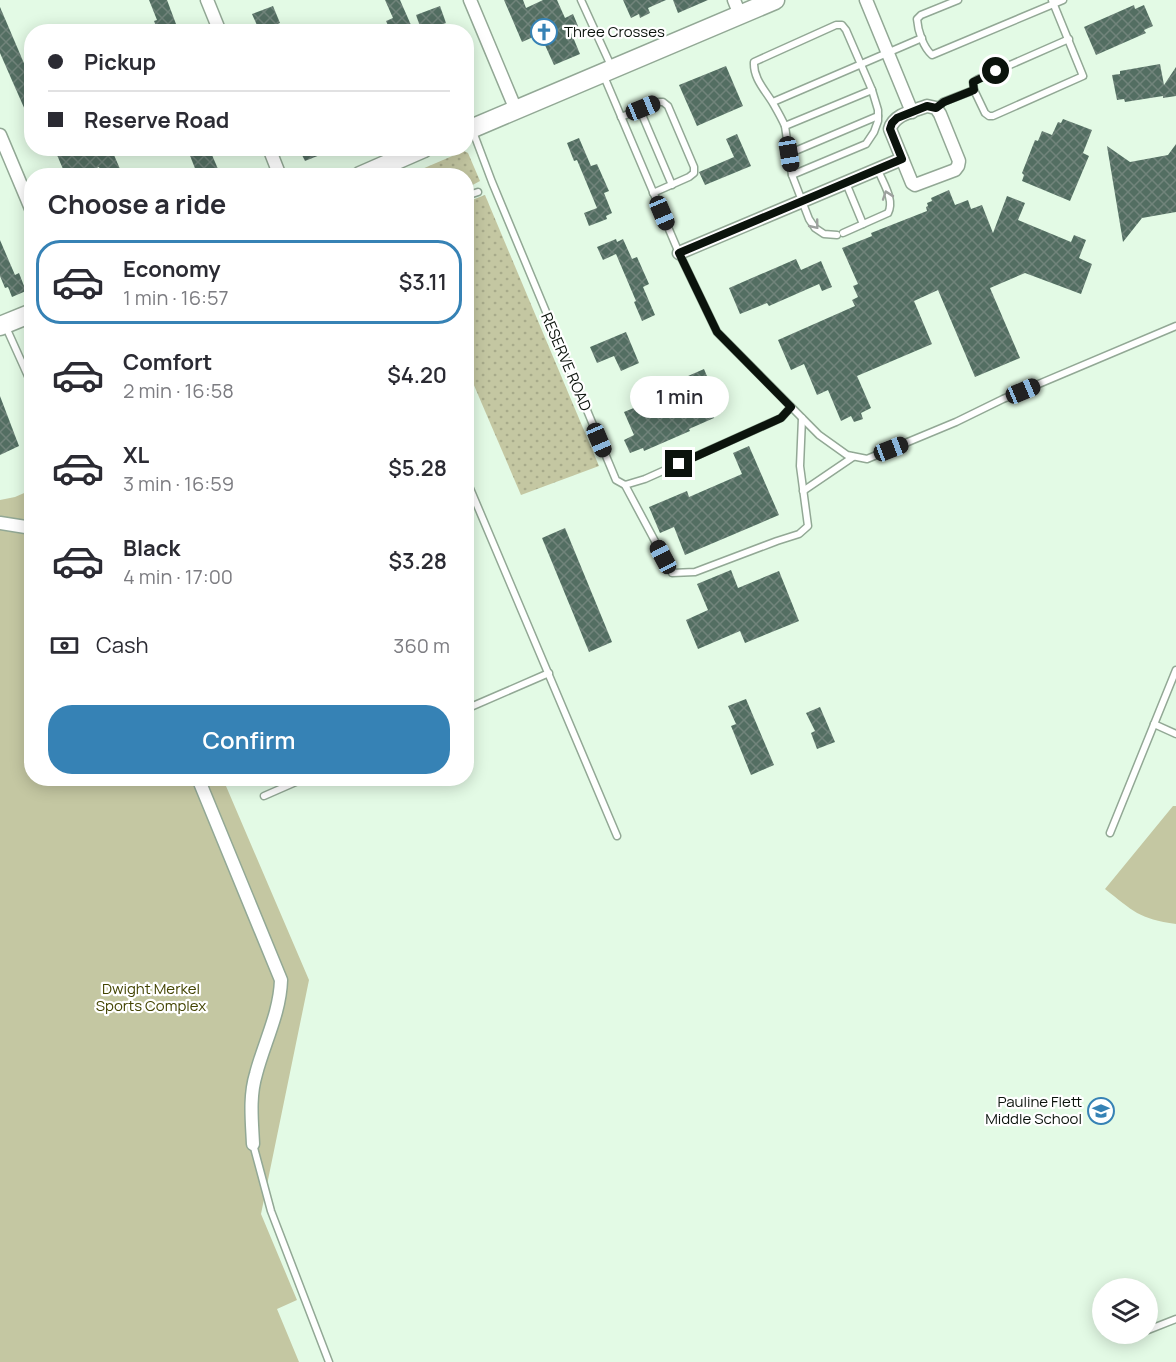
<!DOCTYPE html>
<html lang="en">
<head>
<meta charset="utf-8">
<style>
  :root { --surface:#fff; --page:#f2f2f3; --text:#2b2b33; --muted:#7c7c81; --line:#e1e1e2; --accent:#3682b5 }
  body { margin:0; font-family:Manrope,sans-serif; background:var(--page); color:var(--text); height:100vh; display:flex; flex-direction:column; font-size:22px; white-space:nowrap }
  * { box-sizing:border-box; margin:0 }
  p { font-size:20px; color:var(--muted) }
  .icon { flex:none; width:33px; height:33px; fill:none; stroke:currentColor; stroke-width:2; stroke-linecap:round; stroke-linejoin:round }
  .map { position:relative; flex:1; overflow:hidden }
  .sheet { position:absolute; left:24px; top:168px; width:450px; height:618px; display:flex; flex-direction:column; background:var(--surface); border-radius:24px; box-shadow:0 3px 15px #0003 }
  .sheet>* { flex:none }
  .banner { position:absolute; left:24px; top:24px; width:450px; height:132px; border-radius:24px; box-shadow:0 3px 15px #0003; display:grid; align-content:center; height:132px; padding:0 24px; background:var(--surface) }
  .buttons { position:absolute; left:1092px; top:1278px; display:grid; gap:12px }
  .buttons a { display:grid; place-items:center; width:66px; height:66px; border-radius:50%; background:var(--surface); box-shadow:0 3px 15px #0003; font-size:30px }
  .end { position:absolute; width:27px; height:27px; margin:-14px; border:8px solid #0b130c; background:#fff; box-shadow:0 0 0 3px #fff }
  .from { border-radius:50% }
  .bubble { position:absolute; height:42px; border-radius:21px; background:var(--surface); box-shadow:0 3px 15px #0003; font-size:20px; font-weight:600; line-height:42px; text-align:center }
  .car { position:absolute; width:18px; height:36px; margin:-18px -9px; border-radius:8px; box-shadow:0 0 4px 2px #0007; background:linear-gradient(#222 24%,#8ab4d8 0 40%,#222 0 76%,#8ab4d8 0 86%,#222 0) }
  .banner b { display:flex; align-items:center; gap:21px; height:57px; font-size:22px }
  .banner b+b { border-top:2px solid var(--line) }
  .banner i { width:15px; height:15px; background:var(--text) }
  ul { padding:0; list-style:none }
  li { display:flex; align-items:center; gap:18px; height:84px; margin:0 12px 9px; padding:0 12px; border:3px solid transparent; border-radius:24px }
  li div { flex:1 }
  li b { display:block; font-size:22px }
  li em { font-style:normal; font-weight:600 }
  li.active { border-color:var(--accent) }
  li>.icon { width:54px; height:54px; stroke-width:1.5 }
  h2 { padding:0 24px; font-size:27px; line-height:72px }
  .pay { display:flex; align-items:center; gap:15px; height:66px; padding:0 24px; font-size:22px }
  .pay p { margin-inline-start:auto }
  .button { display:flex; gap:12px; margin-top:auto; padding:12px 24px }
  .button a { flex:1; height:69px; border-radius:24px; background:var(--accent); color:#fff; font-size:24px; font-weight:600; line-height:69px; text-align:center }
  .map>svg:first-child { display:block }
  .grass { fill:url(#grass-dots) }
  .park { fill:#c4c7a2 }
  .building { fill:url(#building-cross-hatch) }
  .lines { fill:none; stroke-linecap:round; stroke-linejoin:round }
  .lane-casing { stroke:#92a895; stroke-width:9 }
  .street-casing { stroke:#92a895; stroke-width:15 }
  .secondary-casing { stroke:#92a895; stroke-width:21 }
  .lane { stroke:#fff; stroke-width:6 }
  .street { stroke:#fff; stroke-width:12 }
  .secondary { stroke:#fff; stroke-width:18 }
  .oneway { stroke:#9da19e }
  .route { stroke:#0b130c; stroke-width:8 }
  .labels { text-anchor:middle; stroke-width:4.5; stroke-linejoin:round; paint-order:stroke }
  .poi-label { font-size:15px; fill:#0b130c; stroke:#fff; text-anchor:start }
  .street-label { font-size:15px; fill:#0b130c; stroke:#fff }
  .park-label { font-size:15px; fill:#434402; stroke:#fff }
</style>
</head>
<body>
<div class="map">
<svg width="1176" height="1362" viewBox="0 0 1176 1362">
  <defs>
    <pattern id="grass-dots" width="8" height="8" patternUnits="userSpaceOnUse" patternTransform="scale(1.5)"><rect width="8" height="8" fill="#c4c7a2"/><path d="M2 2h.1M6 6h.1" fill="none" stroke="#a7aa8a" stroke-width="1.8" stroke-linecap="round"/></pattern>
    <pattern id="building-cross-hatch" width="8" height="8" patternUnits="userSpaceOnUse" patternTransform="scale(1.5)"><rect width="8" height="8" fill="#536e62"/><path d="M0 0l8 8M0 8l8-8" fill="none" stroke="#71847b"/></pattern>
  </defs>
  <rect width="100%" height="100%" fill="#e3fae5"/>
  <g class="grass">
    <polygon points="464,151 468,153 480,181 467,188 466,176 408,175"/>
    <polygon points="485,195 599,466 521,495 467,369 467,202"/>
  </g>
  <g class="park">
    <polygon points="31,490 32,778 223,779 309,980 261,1214 297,1300 277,1309 299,1362 0,1362 0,500 15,497"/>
    <path d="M1173,806h3v118c-37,-5 -43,-13 -71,-35z"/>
  </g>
  <g class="building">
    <polygon points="149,0 167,0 179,32 158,32 154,21 157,20"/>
    <polygon points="385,0 400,0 411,25 396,32 391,32 386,21 393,18"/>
    <polygon points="504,0 523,0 526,8 543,0 557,0 565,18 573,14 578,26 570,30 580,54 554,65 540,34 522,42"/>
    <polygon points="623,0 666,0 648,8 650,13 640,18 639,14 631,18"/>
    <polygon points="673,0 708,0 678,13"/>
    <polygon points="1134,5 1135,9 1144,5 1153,26 1144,30 1146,33 1096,55 1084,27"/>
    <polygon points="273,6 280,23 260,32 252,14"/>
    <polygon points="440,6 446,23 422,32 416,15"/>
    <polygon points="0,7 32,82 32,126 0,53"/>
    <polygon points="1160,64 1164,85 1176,67 1176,96 1163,98 1163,96 1125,102 1124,99 1117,100 1112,75 1120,74 1120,71"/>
    <polygon points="726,66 743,106 697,126 679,85"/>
    <polygon points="1063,119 1092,130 1083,153 1089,156 1070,201 1022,181 1024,175 1022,173 1035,140 1038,141 1042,131 1052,135 1058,122 1061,123"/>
    <polygon points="737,134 751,166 705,185 699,172 734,157 726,139"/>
    <polygon points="579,138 591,166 597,164 609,191 604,193 612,213 606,216 607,219 589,226 584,213 597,208 577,160 574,161 567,143"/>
    <polygon points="1176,144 1176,212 1142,218 1123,242 1107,146 1130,162 1168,155"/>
    <polygon points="54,148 111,148 123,176 102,176 99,167 77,176 66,176"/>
    <polygon points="187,148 209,148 221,176 198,176"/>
    <polygon points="299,149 335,149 305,161"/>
    <polygon points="949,190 955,205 968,200 971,209 982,205 993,233 1007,196 1025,203 1018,220 1071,242 1074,235 1086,240 1079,258 1092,264 1081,294 1025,273 990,288 1020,358 975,377 938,290 914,301 932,344 857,376 871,408 861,413 863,419 854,422 851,416 841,421 828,390 817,395 804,364 791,370 778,340 855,306 852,300 858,297 853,286 858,284 842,248 872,236 871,233 927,211 926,207 928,206 927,203 932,201 931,198"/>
    <polygon points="616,239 617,242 623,239 632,259 637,257 649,284 643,287 655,315 642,321 634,302 636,301 616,254 603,260 597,247"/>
    <polygon points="0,240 15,275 19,273 26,291 12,297 8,287 5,288 0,276"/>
    <polygon points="796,259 801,270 821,261 832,287 822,291 819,284 769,306 767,303 740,314 729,288"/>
    <polygon points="626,332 639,363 621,371 614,356 597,363 590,347"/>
    <polygon points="704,369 722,412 713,416 714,418 689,429 690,431 644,451 643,448 630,453 624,440 634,435 624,412 641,405 638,398"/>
    <polygon points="0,396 19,446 0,455"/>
    <polygon points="749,446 779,515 685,555 674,527 660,533 649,507 687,491 689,497 742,474 733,453"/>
    <polygon points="565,528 612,642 589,652 542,538"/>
    <polygon points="731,570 738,588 779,571 799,621 745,643 740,631 698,649 686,620 708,610 697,584"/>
    <polygon points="746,699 774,765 751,775 731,726 736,724 728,706"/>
    <polygon points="820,707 835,742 817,749 811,733 815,731 806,713"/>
  </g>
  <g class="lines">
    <defs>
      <g id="lane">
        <polyline points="581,0 612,68"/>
        <path d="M958,0l-37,15 -4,4c1,12 6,28 15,36l131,-55"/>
        <path d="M836,25h6l4,5 26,60 -87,36c-3,-7 -7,-14 -11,-21 -8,-14 -21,-26 -20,-43z"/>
        <polyline points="603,74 679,253 717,332 819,435 847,455 867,459 956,422 1003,399 1176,326"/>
        <polyline points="974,90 973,82 978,79 1069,39"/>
        <polyline points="773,102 922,38"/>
        <polyline points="936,108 943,102 974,90 985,113 989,116 993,116 1083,76 1052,0"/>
        <polyline points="640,110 672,185"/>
        <polyline points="621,117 659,102 663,102 668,106 694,167 694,173 689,177 653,193"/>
        <polyline points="785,126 792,175 809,219 815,228 824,234 837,235"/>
        <polyline points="472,129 492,182 616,480 625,485 645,479 781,418 791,407"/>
        <polyline points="788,154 878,116"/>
        <polyline points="792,175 866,144 874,132 878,121 878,110 872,90"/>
        <polyline points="846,183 863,224"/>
        <polyline points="466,196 478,192"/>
        <path d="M843,233l45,-20c7,-13 -5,-30 -10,-43"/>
        <polyline points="5,325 32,385"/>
        <polyline points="466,479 617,836"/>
        <polyline points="625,485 672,573 695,572 777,541 799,534 808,526 800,466 802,418"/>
        <polyline points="803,491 853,457"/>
        <polyline points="466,709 549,673"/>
        <polyline points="1154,724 1176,734"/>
        <polyline points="264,796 305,778"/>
        <polyline points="1110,833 1176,670"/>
        <polyline points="253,1144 271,1211 329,1362"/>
        <polyline points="1148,1330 1176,1319"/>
        <polyline points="1134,1336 1140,1334"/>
      </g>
      <g id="street">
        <polyline points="207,0 220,32"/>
        <polyline points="470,0 516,110"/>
        <polyline points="734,0 740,15"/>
        <polyline points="866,0 912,112"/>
        <path d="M927,106l9,2 4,6 19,47 -1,5 -3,4 -40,15 -3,-2 -22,-54c4,-15 24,-18 37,-23z"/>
        <polyline points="0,135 32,211"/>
        <polyline points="269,148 280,176"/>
        <polyline points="679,253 902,159"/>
        <polyline points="0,523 32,528"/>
        <path d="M198,778l83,202c-1,33 -17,63 -25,94 -7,23 -4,47 -3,70"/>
      </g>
      <g id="secondary">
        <polyline points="466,131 775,0"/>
        <polyline points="360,176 424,148"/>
        <polyline points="0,326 32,313"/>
      </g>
    </defs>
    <use href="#lane" class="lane-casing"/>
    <use href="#street" class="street-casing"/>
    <use href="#secondary" class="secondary-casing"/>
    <use href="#lane" class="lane"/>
    <use href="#street" class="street"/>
    <use href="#secondary" class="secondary"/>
  </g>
  <defs><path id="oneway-chevron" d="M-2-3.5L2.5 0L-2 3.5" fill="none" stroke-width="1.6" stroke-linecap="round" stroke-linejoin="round" transform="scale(1.5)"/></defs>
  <g class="oneway">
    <use href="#oneway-chevron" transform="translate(887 195) rotate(-109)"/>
    <use href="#oneway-chevron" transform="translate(815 225) rotate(51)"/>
  </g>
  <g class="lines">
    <polyline class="route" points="679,464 781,418 791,407 717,332 679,253 902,159 890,129 892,123 897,118 927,106 936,108 944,102 974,90 973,82 996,71"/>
  </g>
  <defs>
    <symbol id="church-ring" viewBox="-11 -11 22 22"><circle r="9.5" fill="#fff" stroke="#3682b5" stroke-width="1.5"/><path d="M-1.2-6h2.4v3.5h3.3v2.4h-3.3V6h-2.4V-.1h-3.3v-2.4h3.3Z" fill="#3682b5"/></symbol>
    <symbol id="school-ring" viewBox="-11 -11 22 22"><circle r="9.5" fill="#fff" stroke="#3682b5" stroke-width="1.5"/><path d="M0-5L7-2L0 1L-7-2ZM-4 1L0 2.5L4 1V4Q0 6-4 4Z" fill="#3682b5"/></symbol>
  </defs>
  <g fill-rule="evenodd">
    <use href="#church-ring" x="529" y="17" width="30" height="30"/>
    <use href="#school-ring" x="1086" y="1096" width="30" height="30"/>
  </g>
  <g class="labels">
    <g class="poi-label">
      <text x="564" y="37">Three Crosses</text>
      <text x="1082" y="1107" text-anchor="end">Pauline Flett<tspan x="1082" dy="17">Middle School</tspan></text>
    </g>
    <g class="street-label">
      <text transform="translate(566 362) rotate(67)" y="5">RESERVE ROAD</text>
    </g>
    <g class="park-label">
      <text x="151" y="994">Dwight Merkel<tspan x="151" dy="17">Sports Complex</tspan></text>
    </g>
  </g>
</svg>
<div class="buttons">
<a><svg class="icon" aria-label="layers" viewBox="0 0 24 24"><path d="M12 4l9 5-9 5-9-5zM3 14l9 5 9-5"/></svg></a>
</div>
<i class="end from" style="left:996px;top:71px"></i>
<i class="end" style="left:679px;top:464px"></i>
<div class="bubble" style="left:630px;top:376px;width:99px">1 min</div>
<i class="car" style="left:643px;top:108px;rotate:68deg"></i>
<i class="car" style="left:789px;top:154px;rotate:171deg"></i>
<i class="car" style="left:662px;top:213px;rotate:157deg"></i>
<i class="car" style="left:1023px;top:391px;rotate:67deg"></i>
<i class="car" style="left:599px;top:440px;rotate:157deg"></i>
<i class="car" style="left:891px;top:449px;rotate:69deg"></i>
<i class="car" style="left:663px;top:557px;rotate:332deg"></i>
<div class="banner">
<b><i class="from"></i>Pickup</b>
<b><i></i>Reserve Road</b>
</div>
<section class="sheet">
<h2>Choose a ride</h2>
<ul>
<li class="active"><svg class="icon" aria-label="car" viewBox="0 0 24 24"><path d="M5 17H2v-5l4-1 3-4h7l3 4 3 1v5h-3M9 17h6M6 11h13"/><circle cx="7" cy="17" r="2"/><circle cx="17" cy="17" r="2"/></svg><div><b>Economy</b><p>1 min · 16:57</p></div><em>$3.11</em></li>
<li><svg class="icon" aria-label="car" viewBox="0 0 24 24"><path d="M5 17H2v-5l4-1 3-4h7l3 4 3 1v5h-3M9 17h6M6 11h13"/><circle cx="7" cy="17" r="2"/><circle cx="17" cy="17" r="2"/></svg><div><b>Comfort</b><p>2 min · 16:58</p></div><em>$4.20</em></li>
<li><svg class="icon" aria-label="car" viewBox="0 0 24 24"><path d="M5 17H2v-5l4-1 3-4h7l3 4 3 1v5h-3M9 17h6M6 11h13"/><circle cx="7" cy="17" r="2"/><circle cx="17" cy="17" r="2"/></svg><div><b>XL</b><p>3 min · 16:59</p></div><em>$5.28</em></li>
<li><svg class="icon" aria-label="car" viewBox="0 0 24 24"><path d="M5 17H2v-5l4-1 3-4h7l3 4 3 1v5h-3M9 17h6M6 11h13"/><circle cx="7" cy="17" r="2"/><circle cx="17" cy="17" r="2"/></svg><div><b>Black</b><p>4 min · 17:00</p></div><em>$3.28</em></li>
</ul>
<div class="pay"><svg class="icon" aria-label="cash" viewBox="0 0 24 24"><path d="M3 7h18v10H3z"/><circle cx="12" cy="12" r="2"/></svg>Cash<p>360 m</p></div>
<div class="button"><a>Confirm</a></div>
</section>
</div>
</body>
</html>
